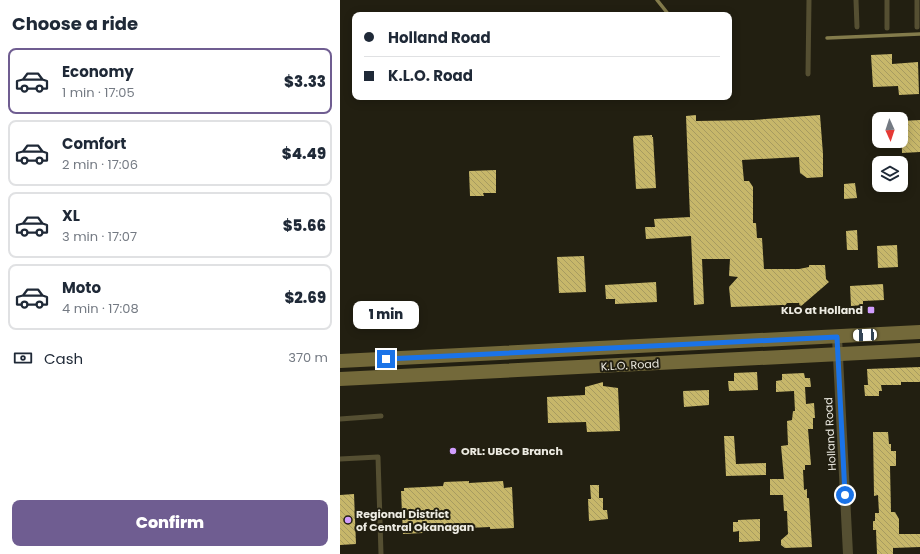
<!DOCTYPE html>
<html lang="en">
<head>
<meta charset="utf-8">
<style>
  :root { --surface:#fff; --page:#f2f2f3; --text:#1f2937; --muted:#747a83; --line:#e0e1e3; --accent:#6f5d91 }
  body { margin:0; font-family:Poppins,sans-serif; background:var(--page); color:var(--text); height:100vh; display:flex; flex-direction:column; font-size:15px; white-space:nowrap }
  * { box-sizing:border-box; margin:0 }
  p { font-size:13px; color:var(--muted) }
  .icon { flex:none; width:22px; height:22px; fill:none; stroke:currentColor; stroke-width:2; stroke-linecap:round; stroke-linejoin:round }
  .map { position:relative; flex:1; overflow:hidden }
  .drawer { display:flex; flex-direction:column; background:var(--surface); width:340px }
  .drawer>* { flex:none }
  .hud { position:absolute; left:12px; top:12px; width:380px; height:88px; border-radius:8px; box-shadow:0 2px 10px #0003; display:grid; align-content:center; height:88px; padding:0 12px; background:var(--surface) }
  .needle { width:26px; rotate:177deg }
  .tools { position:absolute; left:532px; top:112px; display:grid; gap:8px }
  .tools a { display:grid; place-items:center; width:36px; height:36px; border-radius:8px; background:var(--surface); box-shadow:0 2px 10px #0003; font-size:20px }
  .end { position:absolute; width:18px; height:18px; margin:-9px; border:5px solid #1a73e8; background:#fff; box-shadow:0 0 0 2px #fff }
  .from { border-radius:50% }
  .bubble { position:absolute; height:28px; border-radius:8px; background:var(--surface); box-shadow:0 2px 10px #0003; font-size:13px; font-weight:800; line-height:28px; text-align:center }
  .car { position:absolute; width:12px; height:24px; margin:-12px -6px; border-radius:5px; box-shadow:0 0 3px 1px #0007; background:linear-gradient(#fff 24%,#345 0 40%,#fff 0 76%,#345 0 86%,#fff 0) }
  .hud b { display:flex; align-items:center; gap:14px; height:38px; font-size:15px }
  .hud b+b { border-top:1px solid var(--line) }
  .hud i { width:10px; height:10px; background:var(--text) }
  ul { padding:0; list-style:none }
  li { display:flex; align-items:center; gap:12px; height:66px; margin:0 8px 6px; padding:0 4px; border:2px solid var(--line); border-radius:8px }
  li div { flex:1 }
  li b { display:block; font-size:15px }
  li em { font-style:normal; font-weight:800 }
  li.active { border-color:var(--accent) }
  li>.icon { width:36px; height:36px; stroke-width:1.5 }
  h2 { padding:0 12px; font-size:18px; line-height:48px }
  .pay { display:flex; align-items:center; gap:10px; height:44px; padding:0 12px; font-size:15px }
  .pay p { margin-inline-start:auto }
  .button { display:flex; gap:8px; margin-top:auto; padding:8px 12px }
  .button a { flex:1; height:46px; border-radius:8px; background:var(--accent); color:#fff; font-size:16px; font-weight:800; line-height:46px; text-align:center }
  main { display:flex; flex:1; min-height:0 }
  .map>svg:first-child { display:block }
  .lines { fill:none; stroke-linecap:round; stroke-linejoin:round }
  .stream { stroke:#837b4b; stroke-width:3.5 }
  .building { fill:url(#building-back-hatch) }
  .lane { stroke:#554f32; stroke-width:5 }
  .street { stroke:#554f32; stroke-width:10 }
  .secondary { stroke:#73693a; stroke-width:14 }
  .route { stroke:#1a73e8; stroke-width:5 }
  .poi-dot { fill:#d19dfe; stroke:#221f11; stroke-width:1.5 }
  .labels { text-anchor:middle; stroke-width:4; stroke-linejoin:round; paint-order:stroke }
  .poi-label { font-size:11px; font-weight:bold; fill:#edebe2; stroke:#221f11; text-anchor:start }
  .street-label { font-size:11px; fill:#edebe2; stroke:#221f11 }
</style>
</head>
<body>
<main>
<section class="drawer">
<h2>Choose a ride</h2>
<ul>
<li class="active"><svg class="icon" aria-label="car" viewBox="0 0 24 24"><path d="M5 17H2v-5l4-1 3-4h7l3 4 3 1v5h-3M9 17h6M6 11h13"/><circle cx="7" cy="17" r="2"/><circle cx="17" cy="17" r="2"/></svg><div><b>Economy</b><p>1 min · 17:05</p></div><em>$3.33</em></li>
<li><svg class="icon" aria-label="car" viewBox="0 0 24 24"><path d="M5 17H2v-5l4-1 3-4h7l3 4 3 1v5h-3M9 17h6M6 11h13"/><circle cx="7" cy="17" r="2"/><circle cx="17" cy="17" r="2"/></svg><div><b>Comfort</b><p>2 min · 17:06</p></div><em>$4.49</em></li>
<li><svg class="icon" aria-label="car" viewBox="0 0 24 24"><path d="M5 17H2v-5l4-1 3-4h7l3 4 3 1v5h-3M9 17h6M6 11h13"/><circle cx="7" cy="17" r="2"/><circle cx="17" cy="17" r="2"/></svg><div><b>XL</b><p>3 min · 17:07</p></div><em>$5.66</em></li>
<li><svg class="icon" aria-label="car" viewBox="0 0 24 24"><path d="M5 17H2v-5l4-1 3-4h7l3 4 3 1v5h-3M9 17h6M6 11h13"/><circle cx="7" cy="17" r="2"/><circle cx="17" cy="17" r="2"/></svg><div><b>Moto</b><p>4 min · 17:08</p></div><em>$2.69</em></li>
</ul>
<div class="pay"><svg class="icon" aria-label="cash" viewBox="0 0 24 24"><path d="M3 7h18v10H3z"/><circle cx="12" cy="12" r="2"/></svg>Cash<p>370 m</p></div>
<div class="button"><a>Confirm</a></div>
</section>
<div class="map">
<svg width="580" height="554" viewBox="0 0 580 554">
  <defs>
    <pattern id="building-back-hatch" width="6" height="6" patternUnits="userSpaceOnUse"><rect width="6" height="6" fill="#c7b76a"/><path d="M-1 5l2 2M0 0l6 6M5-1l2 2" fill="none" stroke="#a79b60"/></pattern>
  </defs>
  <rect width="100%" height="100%" fill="#221f11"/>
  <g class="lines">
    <g class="stream">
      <polyline points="317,0 329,15"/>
      <polyline points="487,38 580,34"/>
    </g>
  </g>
  <g class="building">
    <polygon points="552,54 552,64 578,62 579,94 559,95 558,86 533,87 531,55"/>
    <polygon points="356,115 356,121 413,120 480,115 483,154 483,177 467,178 460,173 459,157 402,160 404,181 409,181 413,187 413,223 416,223 417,238 422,238 424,269 459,269 469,267 469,265 485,265 486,279 489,282 460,307 459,303 447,303 444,307 442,305 391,307 389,287 398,277 389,276 390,259 362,259 364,304 354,305 351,236 306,239 305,227 315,227 314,219 350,217 346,116"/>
    <polygon points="580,120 580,152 562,153 561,121"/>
    <polygon points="312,135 312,137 313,137 316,188 296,189 293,138 294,136"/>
    <polygon points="156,170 156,193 143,193 144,196 130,196 129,171"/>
    <polygon points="515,183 517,198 504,199 504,184"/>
    <polygon points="517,230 518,250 507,250 506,231"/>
    <polygon points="557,245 558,267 538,268 537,246"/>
    <polygon points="244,256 246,292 219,293 217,257"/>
    <polygon points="316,282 317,302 275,304 275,299 266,299 265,285"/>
    <polygon points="543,284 544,300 523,301 523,305 511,306 510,286"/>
    <polygon points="580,367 580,382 561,382 561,385 541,385 542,391 539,391 539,396 525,396 524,385 528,385 527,369"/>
    <polygon points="417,372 418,390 389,391 388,381 394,381 394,373"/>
    <polygon points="464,373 465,378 470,378 471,387 465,387 466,404 474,403 475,418 473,418 473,429 468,429 471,465 465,465 465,470 463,470 464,490 467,489 467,498 469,498 472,547 445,548 441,545 441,540 448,534 447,511 444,511 443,495 430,495 430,479 444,479 441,446 448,445 447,421 452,420 453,411 455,411 454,391 436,392 436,381 442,380 442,374"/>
    <polygon points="263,382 263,386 278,388 280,431 247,432 246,422 208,423 207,397 245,395 245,387"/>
    <polygon points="369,390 369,405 344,407 343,391"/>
    <polygon points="533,432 548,432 549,444 551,444 551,451 556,451 556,466 550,466 551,512 555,512 559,519 559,534 580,534 580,547 553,548 553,554 537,554 536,530 533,530 533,521 535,521 535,513 539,513 538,495 534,496"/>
    <polygon points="384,436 394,436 396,464 426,463 426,475 386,476"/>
    <polygon points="129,481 129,483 163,481 164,488 172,487 174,528 150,529 150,527 83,530 83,533 63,534 61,491 64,491 64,488 103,486 104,482"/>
    <polygon points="250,485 259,485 259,498 263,498 263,510 267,510 268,519 249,521 248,499 251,499"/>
    <polygon points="14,494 16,544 0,545 0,495"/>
    <polygon points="420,519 420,541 399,542 399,531 393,532 393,522 398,522 398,520"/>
  </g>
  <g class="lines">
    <g class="lane">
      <polyline points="516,0 517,27"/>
      <polyline points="547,0 547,28"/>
      <polyline points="577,0 577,27"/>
      <polyline points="468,74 469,0"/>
      <polyline points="0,419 41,416"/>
      <polyline points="0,459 38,457 41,554"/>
    </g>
    <polyline class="street" points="497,337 508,554"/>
    <g class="secondary">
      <polyline points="0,361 580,332"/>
      <polyline points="0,379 580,350"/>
    </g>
  </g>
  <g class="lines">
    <polyline class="route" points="46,359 497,337 505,495"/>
  </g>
  <g class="poi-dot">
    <rect x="527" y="306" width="8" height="8" rx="2"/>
    <circle cx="113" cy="451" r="4"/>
    <circle cx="8" cy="520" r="4"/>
  </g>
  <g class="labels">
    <g class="poi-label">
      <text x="523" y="314" text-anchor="end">KLO at Holland</text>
      <text x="121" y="455">ORL: UBCO Branch</text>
      <text x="16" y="518">Regional District<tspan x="16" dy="13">of Central Okanagan</tspan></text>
    </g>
    <g class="street-label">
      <text transform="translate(290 365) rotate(-3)" y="4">K.L.O. Road</text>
      <text transform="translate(490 434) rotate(-93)" y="4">Holland Road</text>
    </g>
  </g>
</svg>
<div class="tools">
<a><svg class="needle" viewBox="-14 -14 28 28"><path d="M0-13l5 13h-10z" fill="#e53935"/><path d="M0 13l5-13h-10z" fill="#747a83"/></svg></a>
<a><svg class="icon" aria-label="layers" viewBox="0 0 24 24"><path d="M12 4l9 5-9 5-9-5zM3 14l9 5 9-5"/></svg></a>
</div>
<i class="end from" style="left:505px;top:495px"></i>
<i class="end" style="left:46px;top:359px"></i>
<div class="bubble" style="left:13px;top:301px;width:66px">1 min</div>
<i class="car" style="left:525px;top:335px;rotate:267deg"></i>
<div class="hud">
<b><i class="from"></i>Holland Road</b>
<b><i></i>K.L.O. Road</b>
</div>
</div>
</main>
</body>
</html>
